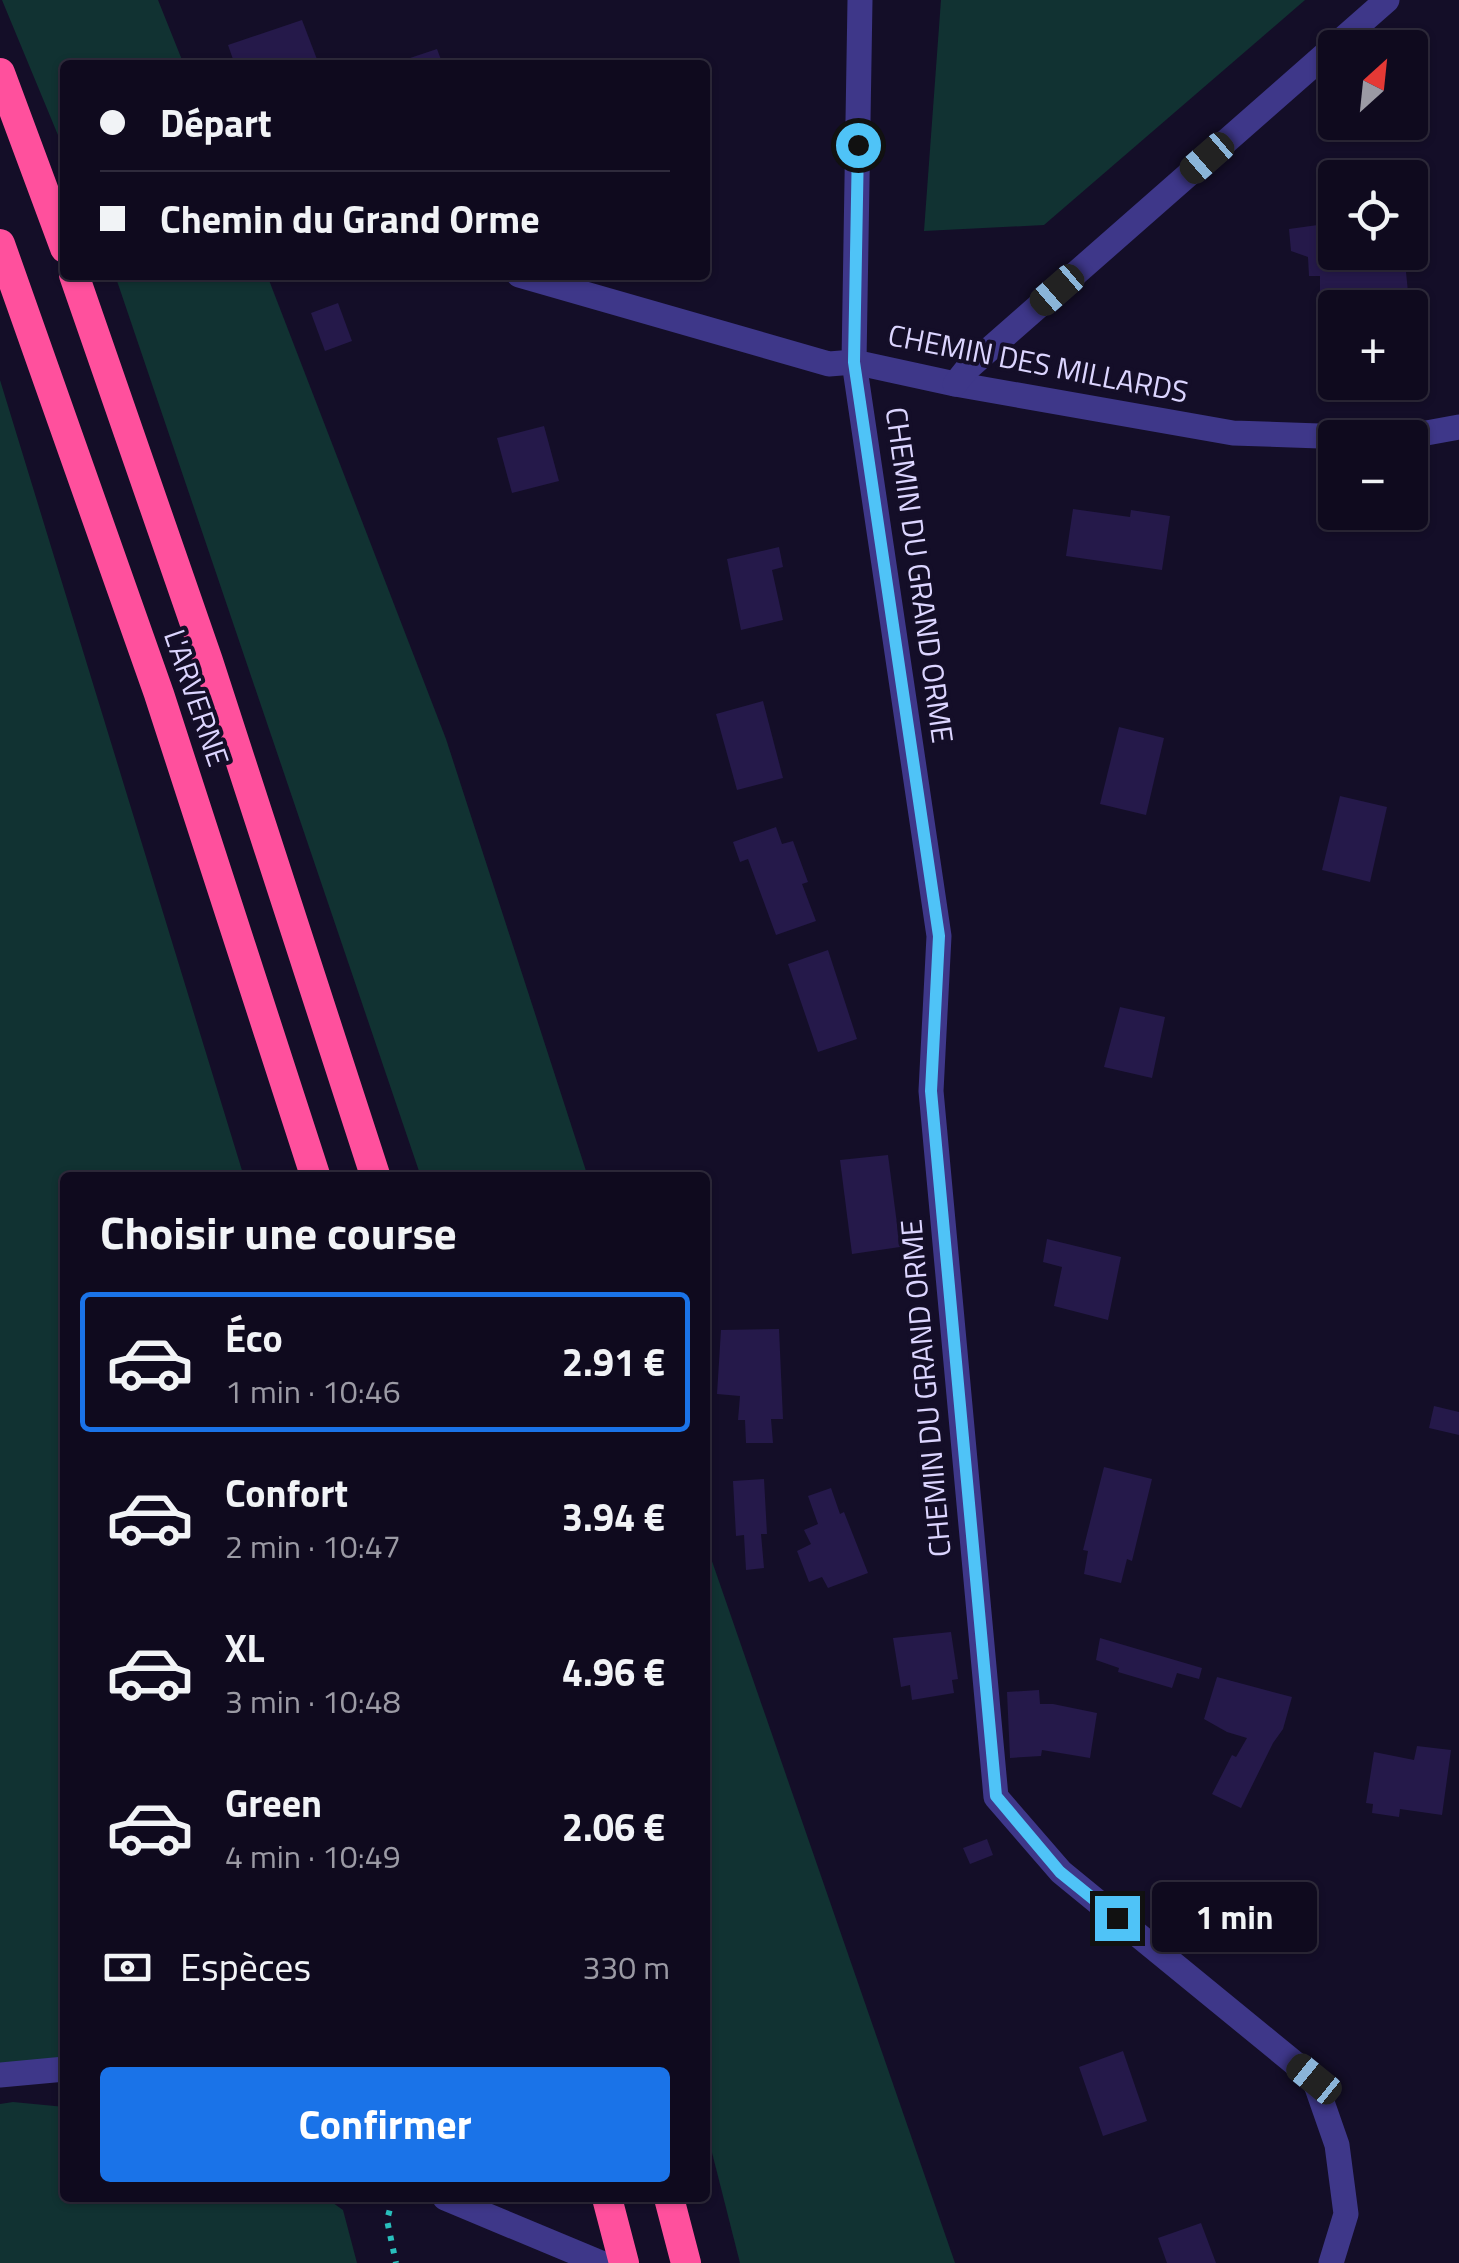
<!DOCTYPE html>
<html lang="fr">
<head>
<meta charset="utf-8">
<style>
  :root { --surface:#0f0a1e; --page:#181327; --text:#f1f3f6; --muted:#9b9aa4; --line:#2f2b3c; --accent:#1a73e8 }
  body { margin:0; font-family:"Titillium Web",sans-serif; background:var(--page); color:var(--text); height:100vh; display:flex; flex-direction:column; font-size:38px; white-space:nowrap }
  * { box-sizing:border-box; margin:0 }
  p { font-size:32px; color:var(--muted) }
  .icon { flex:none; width:55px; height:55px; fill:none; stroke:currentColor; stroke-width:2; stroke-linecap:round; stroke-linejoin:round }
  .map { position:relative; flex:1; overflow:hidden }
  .panel { position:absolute; left:60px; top:1172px; width:650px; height:1030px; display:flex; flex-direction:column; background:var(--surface); border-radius:10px; box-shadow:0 2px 8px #0004,0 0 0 2px var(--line) }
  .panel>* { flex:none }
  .hud { position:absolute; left:60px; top:60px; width:650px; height:220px; border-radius:10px; box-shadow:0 2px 8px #0004,0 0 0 2px var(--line); display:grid; align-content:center; height:220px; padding:0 40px; background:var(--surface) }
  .needle { width:65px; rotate:27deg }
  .controls { position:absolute; left:1318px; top:30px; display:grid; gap:20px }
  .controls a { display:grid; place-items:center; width:110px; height:110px; border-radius:10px; background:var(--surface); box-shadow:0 2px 8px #0004,0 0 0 2px var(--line); font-size:50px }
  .end { position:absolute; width:45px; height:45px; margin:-22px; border:12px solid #4fc3f7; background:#111; box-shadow:0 0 0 5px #111 }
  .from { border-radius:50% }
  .bubble { position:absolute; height:70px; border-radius:10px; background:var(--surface); box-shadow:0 2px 8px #0004,0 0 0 2px var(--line); font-size:32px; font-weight:700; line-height:70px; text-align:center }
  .car { position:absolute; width:30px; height:60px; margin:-30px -15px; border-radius:12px; box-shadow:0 0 8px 2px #0007; background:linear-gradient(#222 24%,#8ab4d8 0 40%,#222 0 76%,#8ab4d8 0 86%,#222 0) }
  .hud b { display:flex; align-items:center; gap:35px; height:95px; font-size:38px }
  .hud b+b { border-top:2px solid var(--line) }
  .hud i { width:25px; height:25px; background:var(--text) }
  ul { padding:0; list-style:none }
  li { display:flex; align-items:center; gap:30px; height:140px; margin:0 20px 15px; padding:0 20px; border:5px solid transparent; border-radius:10px }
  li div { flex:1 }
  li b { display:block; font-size:38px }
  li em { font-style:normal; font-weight:700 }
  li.on { border-color:var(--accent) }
  li>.icon { width:90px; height:90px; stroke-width:1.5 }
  h2 { padding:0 40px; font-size:45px; line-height:120px }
  .pay { display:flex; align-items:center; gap:25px; height:110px; padding:0 40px; font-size:38px }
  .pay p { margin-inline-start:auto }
  .cta { display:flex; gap:20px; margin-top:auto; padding:20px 40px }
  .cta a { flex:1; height:115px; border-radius:10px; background:var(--accent); color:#fff; font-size:40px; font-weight:700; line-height:115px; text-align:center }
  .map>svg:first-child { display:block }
  .green { fill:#113232 }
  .building { fill:#25194a }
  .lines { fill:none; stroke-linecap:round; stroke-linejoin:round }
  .path { stroke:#29bfbc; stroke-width:6; stroke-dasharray:5 8; stroke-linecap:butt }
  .street { stroke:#3e3789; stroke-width:25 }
  .highway { stroke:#ff509d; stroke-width:30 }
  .route { stroke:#4fc3f7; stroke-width:12 }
  .labels { text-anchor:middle; stroke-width:8; stroke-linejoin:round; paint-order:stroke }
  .street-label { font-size:30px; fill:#dcd5ff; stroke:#140e28 }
</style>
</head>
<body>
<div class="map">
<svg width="1459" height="2263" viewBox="0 0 1459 2263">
  <rect width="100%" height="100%" fill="#140e28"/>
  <g class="green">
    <polygon points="2,0 158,0 184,65 65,65 65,152"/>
    <polygon points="941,0 1305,0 1044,225 924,231"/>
    <polygon points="115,275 267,275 446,739 588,1177 421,1177"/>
    <polygon points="0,380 244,1177 65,1178 65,2060 0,2068"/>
    <polygon points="705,1541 955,2263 740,2263 705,2125"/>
    <polygon points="13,2102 65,2107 65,2198 326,2198 343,2210 357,2263 0,2263 0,2104"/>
  </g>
  <g class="building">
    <polygon points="302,20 318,62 309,65 235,65 228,45"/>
    <polygon points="437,49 443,65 392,65 392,64"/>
    <polygon points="1325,224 1330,258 1343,256 1343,252 1404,252 1408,292 1368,297 1366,306 1355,308 1337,308 1320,294 1320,276 1309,276 1308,257 1291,251 1289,229"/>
    <polygon points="338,303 352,341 325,351 311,313"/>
    <polygon points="544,426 559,481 512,493 497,438"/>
    <polygon points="1073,509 1130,517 1131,510 1170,516 1162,570 1066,556"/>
    <polygon points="779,547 783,567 772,570 783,620 741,630 727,559"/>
    <polygon points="763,701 783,778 737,790 716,714"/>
    <polygon points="1119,727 1164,738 1146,815 1100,804"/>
    <polygon points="1340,796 1387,807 1370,882 1322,870"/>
    <polygon points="776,827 782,844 793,841 808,882 802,884 816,921 776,935 748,859 740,862 733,842"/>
    <polygon points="828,950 857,1039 818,1052 788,964"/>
    <polygon points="1120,1007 1165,1017 1152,1078 1104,1067"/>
    <polygon points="888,1155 900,1247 852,1254 840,1160"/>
    <polygon points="1047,1239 1121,1257 1108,1320 1054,1306 1062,1267 1043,1262"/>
    <polygon points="779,1329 783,1419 771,1419 773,1443 746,1443 745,1420 738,1420 740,1396 717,1394 721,1330"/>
    <polygon points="1434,1406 1459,1412 1459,1435 1429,1428"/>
    <polygon points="1104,1467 1152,1479 1132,1561 1127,1559 1121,1583 1084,1574 1088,1551 1083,1550"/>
    <polygon points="764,1479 767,1534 761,1534 764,1568 746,1570 744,1535 736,1536 733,1481"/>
    <polygon points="831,1488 840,1514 844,1512 868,1573 828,1588 822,1577 809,1582 797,1551 811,1544 804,1530 818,1524 808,1496"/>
    <polygon points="951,1632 958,1679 952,1680 954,1693 912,1700 910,1685 901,1687 893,1638"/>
    <polygon points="1100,1638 1202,1668 1199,1679 1177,1673 1172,1688 1118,1672 1119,1668 1096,1660"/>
    <polygon points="1217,1677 1292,1697 1283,1729 1273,1743 1241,1808 1212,1794 1232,1755 1236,1757 1247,1738 1227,1732 1204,1719"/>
    <polygon points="1039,1690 1040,1704 1053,1704 1097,1713 1090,1758 1042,1750 1041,1756 1010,1758 1007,1692"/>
    <polygon points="1417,1746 1451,1750 1442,1815 1400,1809 1399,1817 1372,1813 1373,1804 1366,1803 1374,1752 1414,1760"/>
    <polygon points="987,1839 993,1855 970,1864 963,1848"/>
    <polygon points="1123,2051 1147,2121 1103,2136 1079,2067"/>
    <polygon points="1201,2223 1216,2263 1167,2263 1158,2238"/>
  </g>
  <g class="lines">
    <polyline class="path" points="393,2198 387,2220 396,2263"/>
    <g class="street">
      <polyline points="860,0 854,362 939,936 931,1091 996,1797 1061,1872 1314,2079 1337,2145 1346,2214 1331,2263"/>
      <polyline points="519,275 829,364 854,362 955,384 1233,433 1377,438"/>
      <polyline points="955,384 967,369 1387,0"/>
      <polyline points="1399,438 1459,427"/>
      <polyline points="0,2075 65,2069"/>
      <polyline points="445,2198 601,2263"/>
    </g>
    <g class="highway">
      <polyline points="0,73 65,248"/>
      <polyline points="0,244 159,694 316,1178"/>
      <polyline points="74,275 208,661 376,1178"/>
      <polyline points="607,2198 624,2263"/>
      <polyline points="669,2198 686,2263"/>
    </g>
  </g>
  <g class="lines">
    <polyline class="route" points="858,145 854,362 939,936 931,1091 996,1796 1060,1872 1117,1918"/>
  </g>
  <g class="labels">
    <g class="street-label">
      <text transform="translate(1038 364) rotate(11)" y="10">CHEMIN DES MILLARDS</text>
      <text transform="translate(919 575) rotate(82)" y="10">CHEMIN DU GRAND ORME</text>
      <text transform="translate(196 698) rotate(71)" y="10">L'ARVERNE</text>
      <text transform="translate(926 1388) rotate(-95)" y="10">CHEMIN DU GRAND ORME</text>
    </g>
  </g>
</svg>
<div class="controls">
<a><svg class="needle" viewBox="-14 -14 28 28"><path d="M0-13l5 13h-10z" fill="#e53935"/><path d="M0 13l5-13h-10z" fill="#9b9aa4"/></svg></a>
<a><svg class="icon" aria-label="locate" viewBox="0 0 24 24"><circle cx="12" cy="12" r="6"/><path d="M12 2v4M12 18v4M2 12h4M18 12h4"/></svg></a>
<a>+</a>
<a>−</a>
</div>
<i class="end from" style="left:858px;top:145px"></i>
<i class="end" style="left:1117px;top:1918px"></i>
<div class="bubble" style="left:1152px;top:1882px;width:165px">1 min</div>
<i class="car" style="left:1207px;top:158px;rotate:229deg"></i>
<i class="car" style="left:1057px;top:290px;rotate:229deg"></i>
<i class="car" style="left:1314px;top:2079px;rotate:309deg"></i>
<div class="hud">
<b><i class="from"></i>Départ</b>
<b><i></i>Chemin du Grand Orme</b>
</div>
<section class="panel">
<h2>Choisir une course</h2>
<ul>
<li class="on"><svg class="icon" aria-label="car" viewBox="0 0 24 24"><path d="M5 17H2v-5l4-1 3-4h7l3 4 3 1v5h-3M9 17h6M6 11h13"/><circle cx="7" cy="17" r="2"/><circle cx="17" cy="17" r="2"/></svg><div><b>Éco</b><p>1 min · 10:46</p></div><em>2.91 €</em></li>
<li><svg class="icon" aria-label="car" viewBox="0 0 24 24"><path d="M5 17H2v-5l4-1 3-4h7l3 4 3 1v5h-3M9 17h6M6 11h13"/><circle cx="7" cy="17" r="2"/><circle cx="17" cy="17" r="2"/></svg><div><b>Confort</b><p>2 min · 10:47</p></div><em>3.94 €</em></li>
<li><svg class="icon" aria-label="car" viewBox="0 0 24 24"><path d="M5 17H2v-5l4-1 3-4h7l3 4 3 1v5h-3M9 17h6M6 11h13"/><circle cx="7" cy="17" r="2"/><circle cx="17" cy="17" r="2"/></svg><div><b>XL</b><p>3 min · 10:48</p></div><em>4.96 €</em></li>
<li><svg class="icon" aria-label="car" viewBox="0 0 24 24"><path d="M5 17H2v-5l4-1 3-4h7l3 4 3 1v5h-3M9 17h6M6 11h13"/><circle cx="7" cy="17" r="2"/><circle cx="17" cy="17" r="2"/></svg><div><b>Green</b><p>4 min · 10:49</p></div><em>2.06 €</em></li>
</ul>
<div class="pay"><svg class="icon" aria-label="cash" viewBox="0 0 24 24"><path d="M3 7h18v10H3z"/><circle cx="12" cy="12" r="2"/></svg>Espèces<p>330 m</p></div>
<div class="cta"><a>Confirmer</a></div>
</section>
</div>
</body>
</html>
